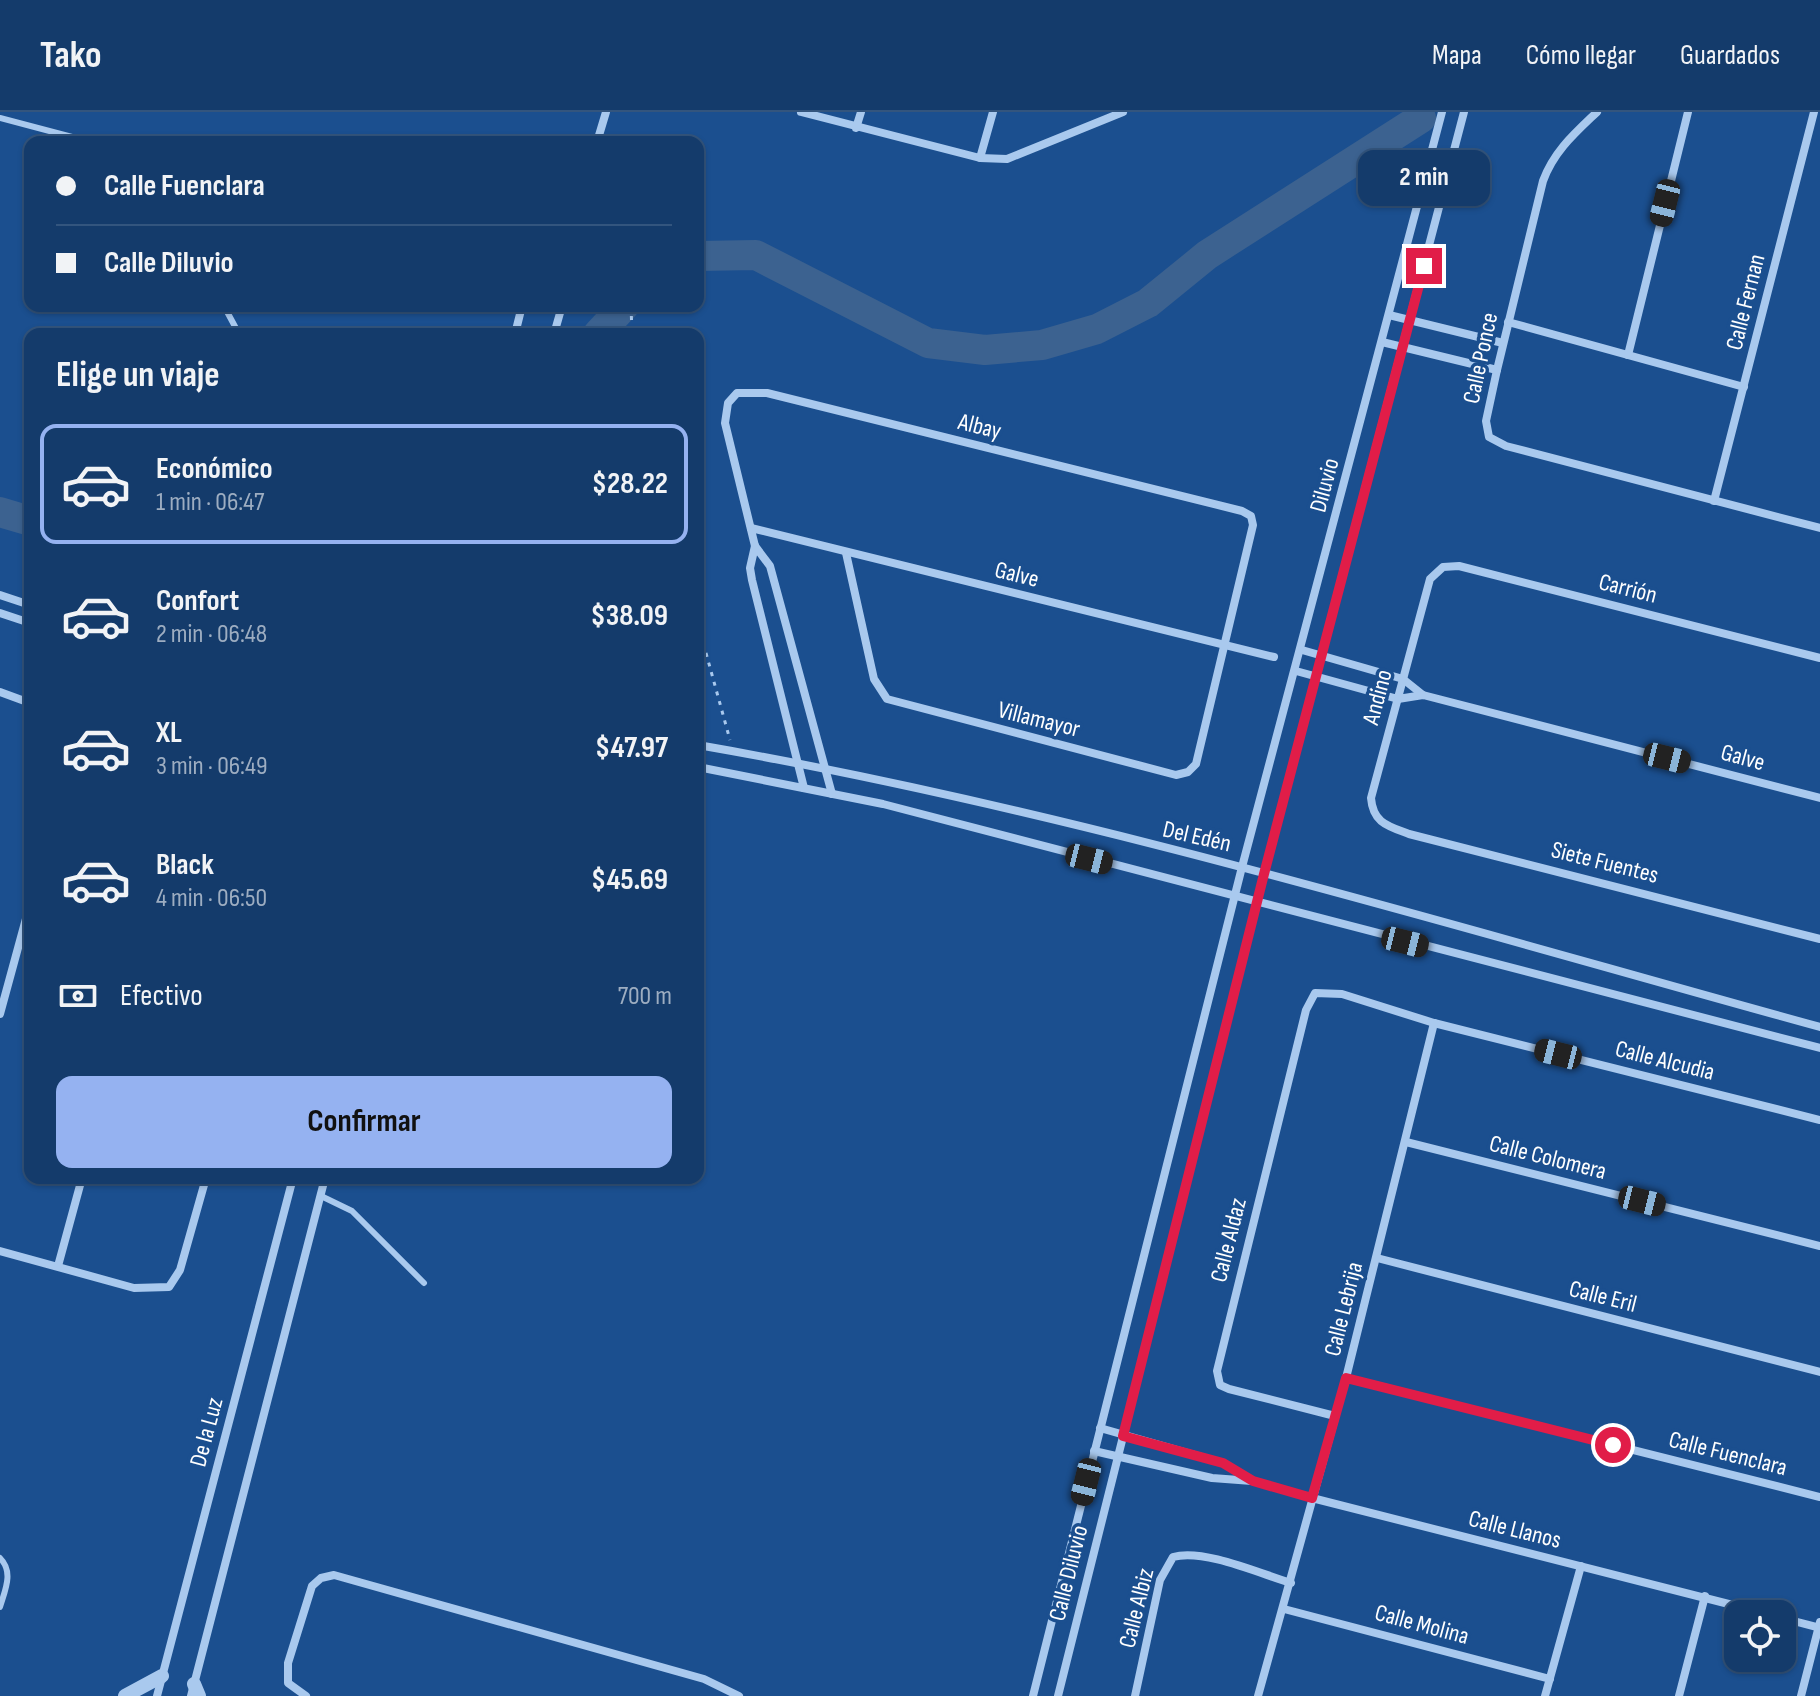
<!DOCTYPE html>
<html lang="es">
<head>
<meta charset="utf-8">
<style>
  :root { --surface:#143b6b; --page:#214673; --text:#f1f3f6; --muted:#9dadc1; --line:#33557e; --accent:#95b2f1 }
  body { margin:0; font-family:"Sofia Sans Condensed",sans-serif; background:var(--page); color:var(--text); height:100vh; display:flex; flex-direction:column; font-size:30px; white-space:nowrap }
  * { box-sizing:border-box; margin:0 }
  p { font-size:26px; color:var(--muted) }
  .icon { flex:none; width:44px; height:44px; fill:none; stroke:currentColor; stroke-width:2; stroke-linecap:round; stroke-linejoin:round }
  .map { position:relative; flex:1; overflow:hidden }
  .side { position:absolute; left:24px; top:216px; width:680px; height:856px; display:flex; flex-direction:column; background:var(--surface); border-radius:16px; box-shadow:0 2px 6px #0004,0 0 0 2px var(--line) }
  .side>* { flex:none }
  .hud { position:absolute; left:24px; top:24px; width:680px; height:176px; border-radius:16px; box-shadow:0 2px 6px #0004,0 0 0 2px var(--line); display:grid; align-content:center; height:176px; padding:0 32px; background:var(--surface) }
  .buttons { position:absolute; left:1724px; top:1488px; display:grid; gap:16px }
  .buttons a { display:grid; place-items:center; width:72px; height:72px; border-radius:16px; background:var(--surface); box-shadow:0 2px 6px #0004,0 0 0 2px var(--line); font-size:40px }
  .end { position:absolute; width:36px; height:36px; margin:-18px; border:10px solid #e11d48; background:#fff; box-shadow:0 0 0 4px #fff }
  .from { border-radius:50% }
  .bubble { position:absolute; height:56px; border-radius:16px; background:var(--surface); box-shadow:0 2px 6px #0004,0 0 0 2px var(--line); font-size:26px; font-weight:700; line-height:56px; text-align:center }
  .car { position:absolute; width:24px; height:48px; margin:-24px -12px; border-radius:10px; box-shadow:0 0 6px 2px #0007; background:linear-gradient(#222 24%,#8ab4d8 0 40%,#222 0 76%,#8ab4d8 0 86%,#222 0) }
  .hud b { display:flex; align-items:center; gap:28px; height:76px; font-size:30px }
  .hud b+b { border-top:2px solid var(--line) }
  .hud i { width:20px; height:20px; background:var(--text) }
  ul { padding:0; list-style:none }
  li { display:flex; align-items:center; gap:24px; height:120px; margin:0 16px 12px; padding:0 16px; border:4px solid transparent; border-radius:16px }
  li div { flex:1 }
  li b { display:block; font-size:30px }
  li em { font-style:normal; font-weight:700 }
  li.active { border-color:var(--accent) }
  li>.icon { width:72px; height:72px; stroke-width:1.5 }
  h2 { padding:0 32px; font-size:36px; line-height:96px }
  .pay { display:flex; align-items:center; gap:20px; height:88px; padding:0 32px; font-size:30px }
  .pay p { margin-inline-start:auto }
  .action { display:flex; gap:16px; margin-top:auto; padding:16px 32px }
  .action a { flex:1; height:92px; border-radius:16px; background:var(--accent); color:#111; font-size:32px; font-weight:700; line-height:92px; text-align:center }
  header { display:flex; align-items:center; gap:48px; box-sizing:border-box; height:112px; padding:0 40px; background:var(--surface); border-bottom:2px solid var(--line) }
  header strong { font-size:38px }
  nav { display:flex; gap:44px; margin-inline-start:auto; font-size:28px }
  .map>svg:first-child { display:block }
  .lines { fill:none; stroke-linecap:round; stroke-linejoin:round }
  .river { stroke:#3c6290; stroke-width:30 }
  .path { stroke:#a9c9ee; stroke-width:3; stroke-dasharray:4 6; stroke-linecap:butt }
  .service { stroke:#a9c9ee; stroke-width:6 }
  .minor { stroke:#a9c9ee; stroke-width:8 }
  .tertiary { stroke:#a9c9ee; stroke-width:14 }
  .route { stroke:#e11d48; stroke-width:10 }
  .labels { text-anchor:middle; stroke-width:7; stroke-linejoin:round; paint-order:stroke }
  .street-label { font-size:24px; fill:#fff; stroke:#1b4f8f }
</style>
</head>
<body>
<header>
<strong>Tako</strong>
<nav><a>Mapa</a><a>Cómo llegar</a><a>Guardados</a></nav>
</header>
<div class="map">
<svg width="1820" height="1584" viewBox="0 0 1820 1584">
  <rect width="100%" height="100%" fill="#1b4f8f"/>
  <g class="lines">
    <g class="river">
      <polyline points="698,144 756,143 928,231 985,238 1042,233 1097,217 1148,191 1207,143 1421,6"/>
      <polyline points="598,222 624,194"/>
      <polyline points="0,400 30,409"/>
    </g>
    <g class="path">
      <polyline points="631,194 632,222"/>
      <polyline points="698,512 730,628"/>
    </g>
    <g class="service">
      <polyline points="0,6 91,30"/>
      <polyline points="224,194 239,222"/>
      <polyline points="321,1084 352,1099 424,1171"/>
      <path d="M0,1446c14,14 5,32 0,49"/>
    </g>
    <g class="minor">
      <polyline points="801,0 980,46 1007,47 1123,0"/>
      <path d="M1597,0c-22,21 -43,39 -54,69l-46,189 -11,51 3,16 17,9 314,82"/>
      <polyline points="856,16 861,0"/>
      <polyline points="597,30 606,0"/>
      <polyline points="980,46 993,0"/>
      <polyline points="1389,203 1503,231"/>
      <polyline points="1508,210 1744,275"/>
      <polyline points="515,222 522,194"/>
      <polyline points="554,222 562,194"/>
      <polyline points="1382,230 1497,258"/>
      <polyline points="1628,243 1688,0"/>
      <polyline points="1714,389 1814,0"/>
      <polyline points="751,416 1274,545"/>
      <polyline points="755,434 750,456 752,468 804,676"/>
      <polyline points="0,483 30,493"/>
      <polyline points="0,501 30,511"/>
      <polyline points="1302,538 1403,567 1423,583"/>
      <path d="M1820,546l-361,-92 -16,1 -13,12 -59,219c2,25 17,28 38,36l411,105"/>
      <polyline points="1296,559 1398,587 1423,583 1820,686"/>
      <polyline points="0,580 30,591"/>
      <path d="M698,633c380,66 751,180 1122,282"/>
      <polyline points="698,655 883,692 1820,936"/>
      <polyline points="832,682 770,454 755,434 725,311 728,291 737,281 767,281 1242,399 1251,404 1253,413 1196,652 1188,660 1176,663 887,587 874,567 846,441"/>
      <polyline points="0,902 30,792"/>
      <polyline points="1406,1030 1820,1134"/>
      <polyline points="0,1139 134,1176 169,1175 180,1158 206,1066"/>
      <polyline points="1377,1146 1820,1260"/>
      <polyline points="58,1154 82,1066"/>
      <polyline points="1346,1266 1820,1385"/>
      <polyline points="1335,1304 1229,1277 1220,1273 1217,1259 1306,898 1315,881 1342,882 1434,911 1820,1008"/>
      <polyline points="1100,1316 1223,1351 1253,1369 1312,1386 1768,1502"/>
      <polyline points="1094,1339 1212,1366 1252,1369"/>
      <polyline points="1284,1497 1550,1567"/>
      <polyline points="1782,1506 1820,1516"/>
      <polyline points="157,1584 293,1066"/>
      <polyline points="191,1584 325,1066"/>
      <polyline points="306,1584 288,1571 288,1551 312,1474 321,1466 334,1463 704,1567 739,1584"/>
      <polyline points="1033,1584 1242,755 1442,0"/>
      <polyline points="1058,1584 1264,762 1464,0"/>
      <path d="M1135,1584l25,-116 13,-23c30,-9 88,17 118,26"/>
      <polyline points="1258,1584 1346,1266 1434,911"/>
      <polyline points="1545,1584 1581,1454"/>
      <polyline points="1679,1584 1705,1484"/>
      <polyline points="1801,1584 1820,1510"/>
    </g>
    <g class="tertiary">
      <polyline points="194,1572 199,1584"/>
      <polyline points="125,1584 162,1564"/>
    </g>
  </g>
  <g class="lines">
    <polyline class="route" points="1424,154 1264,762 1123,1324 1223,1351 1253,1369 1312,1386 1346,1266 1613,1333"/>
  </g>
  <g class="labels">
    <g class="street-label">
      <text transform="translate(1745 190) rotate(-76)" y="8">Calle Fernan</text>
      <text transform="translate(1480 246) rotate(-78)" y="8">Calle Ponce</text>
      <text transform="translate(980 314) rotate(14)" y="8">Albay</text>
      <text transform="translate(1324 373) rotate(-75)" y="8">Diluvio</text>
      <text transform="translate(1017 462) rotate(14)" y="8">Galve</text>
      <text transform="translate(1628 476) rotate(14)" y="8">Carrión</text>
      <text transform="translate(1377 585) rotate(-75)" y="8">Andino</text>
      <text transform="translate(1039 607) rotate(14)" y="8">Villamayor</text>
      <text transform="translate(1743 645) rotate(15)" y="8">Galve</text>
      <text transform="translate(1197 724) rotate(13)" y="8">Del Edén</text>
      <text transform="translate(1605 750) rotate(14)" y="8">Siete Fuentes</text>
      <text transform="translate(1665 948) rotate(14)" y="8">Calle Alcudia</text>
      <text transform="translate(1548 1045) rotate(14)" y="8">Calle Colomera</text>
      <text transform="translate(1228 1128) rotate(-76)" y="8">Calle Aldaz</text>
      <text transform="translate(1603 1184) rotate(14)" y="8">Calle Eril</text>
      <text transform="translate(1343 1197) rotate(-76)" y="8">Calle Lebrija</text>
      <text transform="translate(206 1320) rotate(-75)" y="8">De la Luz</text>
      <text transform="translate(1728 1341) rotate(14)" y="8">Calle Fuenclara</text>
      <text transform="translate(1515 1417) rotate(14)" y="8">Calle Llanos</text>
      <text transform="translate(1068 1461) rotate(-76)" y="8">Calle Diluvio</text>
      <text transform="translate(1136 1496) rotate(-76)" y="8">Calle Albiz</text>
      <text transform="translate(1422 1512) rotate(15)" y="8">Calle Molina</text>
    </g>
  </g>
</svg>
<div class="buttons">
<a><svg class="icon" aria-label="locate" viewBox="0 0 24 24"><circle cx="12" cy="12" r="6"/><path d="M12 2v4M12 18v4M2 12h4M18 12h4"/></svg></a>
</div>
<i class="end from" style="left:1613px;top:1333px"></i>
<i class="end" style="left:1424px;top:154px"></i>
<div class="bubble" style="left:1358px;top:38px;width:132px">2 min</div>
<i class="car" style="left:1665px;top:91px;rotate:194deg"></i>
<i class="car" style="left:1667px;top:646px;rotate:104deg"></i>
<i class="car" style="left:1089px;top:747px;rotate:104deg"></i>
<i class="car" style="left:1405px;top:830px;rotate:104deg"></i>
<i class="car" style="left:1558px;top:942px;rotate:284deg"></i>
<i class="car" style="left:1642px;top:1089px;rotate:104deg"></i>
<i class="car" style="left:1086px;top:1370px;rotate:194deg"></i>
<div class="hud">
<b><i class="from"></i>Calle Fuenclara</b>
<b><i></i>Calle Diluvio</b>
</div>
<section class="side">
<h2>Elige un viaje</h2>
<ul>
<li class="active"><svg class="icon" aria-label="car" viewBox="0 0 24 24"><path d="M5 17H2v-5l4-1 3-4h7l3 4 3 1v5h-3M9 17h6M6 11h13"/><circle cx="7" cy="17" r="2"/><circle cx="17" cy="17" r="2"/></svg><div><b>Económico</b><p>1 min · 06:47</p></div><em>$28.22</em></li>
<li><svg class="icon" aria-label="car" viewBox="0 0 24 24"><path d="M5 17H2v-5l4-1 3-4h7l3 4 3 1v5h-3M9 17h6M6 11h13"/><circle cx="7" cy="17" r="2"/><circle cx="17" cy="17" r="2"/></svg><div><b>Confort</b><p>2 min · 06:48</p></div><em>$38.09</em></li>
<li><svg class="icon" aria-label="car" viewBox="0 0 24 24"><path d="M5 17H2v-5l4-1 3-4h7l3 4 3 1v5h-3M9 17h6M6 11h13"/><circle cx="7" cy="17" r="2"/><circle cx="17" cy="17" r="2"/></svg><div><b>XL</b><p>3 min · 06:49</p></div><em>$47.97</em></li>
<li><svg class="icon" aria-label="car" viewBox="0 0 24 24"><path d="M5 17H2v-5l4-1 3-4h7l3 4 3 1v5h-3M9 17h6M6 11h13"/><circle cx="7" cy="17" r="2"/><circle cx="17" cy="17" r="2"/></svg><div><b>Black</b><p>4 min · 06:50</p></div><em>$45.69</em></li>
</ul>
<div class="pay"><svg class="icon" aria-label="cash" viewBox="0 0 24 24"><path d="M3 7h18v10H3z"/><circle cx="12" cy="12" r="2"/></svg>Efectivo<p>700 m</p></div>
<div class="action"><a>Confirmar</a></div>
</section>
</div>
</body>
</html>
